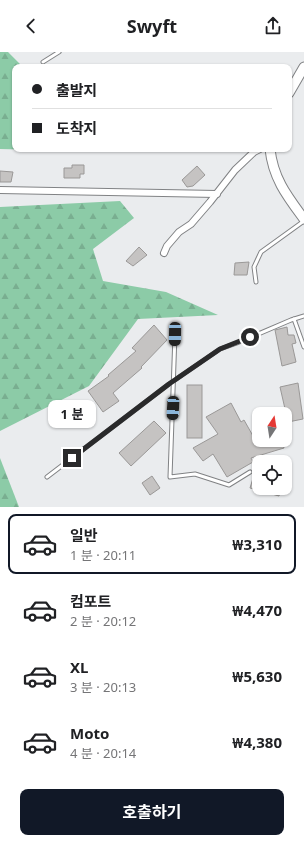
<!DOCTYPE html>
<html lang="ko">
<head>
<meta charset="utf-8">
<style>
  :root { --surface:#fff; --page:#f2f2f2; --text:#202124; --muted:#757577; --line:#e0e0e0; --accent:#111827 }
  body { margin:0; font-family:"Noto Sans","Noto Sans KR",sans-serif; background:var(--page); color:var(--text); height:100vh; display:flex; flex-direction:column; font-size:15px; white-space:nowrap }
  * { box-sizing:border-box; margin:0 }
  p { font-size:13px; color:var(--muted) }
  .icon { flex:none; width:22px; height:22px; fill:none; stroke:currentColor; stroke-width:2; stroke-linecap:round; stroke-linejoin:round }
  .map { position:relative; height:455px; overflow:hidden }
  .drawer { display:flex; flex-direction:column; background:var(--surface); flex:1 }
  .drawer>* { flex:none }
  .hud { position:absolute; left:12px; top:12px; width:280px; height:88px; border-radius:8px; box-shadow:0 1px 3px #0004; display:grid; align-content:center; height:88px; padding:0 20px; background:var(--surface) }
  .needle { width:26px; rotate:12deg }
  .buttons { position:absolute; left:252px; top:355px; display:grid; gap:8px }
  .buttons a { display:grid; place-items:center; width:40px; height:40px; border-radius:8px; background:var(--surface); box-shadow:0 1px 3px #0004; font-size:20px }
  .end { position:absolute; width:18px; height:18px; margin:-9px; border:5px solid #2a2a2b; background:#fff; box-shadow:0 0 0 2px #fff }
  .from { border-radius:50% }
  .bubble { position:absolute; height:28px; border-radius:8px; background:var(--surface); box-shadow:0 1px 3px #0004; font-size:13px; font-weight:700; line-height:28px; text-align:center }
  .car { position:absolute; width:12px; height:24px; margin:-12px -6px; border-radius:5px; box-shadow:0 0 3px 1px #0007; background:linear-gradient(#222 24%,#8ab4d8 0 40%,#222 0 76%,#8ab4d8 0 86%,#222 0) }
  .hud b { display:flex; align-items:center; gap:14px; height:38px; font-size:15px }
  .hud b+b { border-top:1px solid var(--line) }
  .hud i { width:10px; height:10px; background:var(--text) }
  ul { padding:7px 0 0; list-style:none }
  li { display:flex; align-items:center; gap:12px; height:60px; margin:0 8px 6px; padding:0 12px; border:2px solid transparent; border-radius:8px }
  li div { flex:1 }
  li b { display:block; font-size:15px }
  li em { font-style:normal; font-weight:700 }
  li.active { border-color:var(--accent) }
  li>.icon { width:36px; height:36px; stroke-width:1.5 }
  .cta { display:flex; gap:8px; margin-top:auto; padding:8px 20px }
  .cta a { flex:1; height:46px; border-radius:8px; background:var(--accent); color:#fff; font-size:16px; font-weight:700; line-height:46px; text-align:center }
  header { display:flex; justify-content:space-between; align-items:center; height:52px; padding:0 20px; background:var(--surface); font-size:18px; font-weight:700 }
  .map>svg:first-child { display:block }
  .forest { fill:url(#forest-firs) }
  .building { fill:#c5c3c2; stroke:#9a9897 }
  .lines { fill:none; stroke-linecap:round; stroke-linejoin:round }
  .lane-casing { stroke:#808284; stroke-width:5 }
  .street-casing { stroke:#808284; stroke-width:8 }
  .secondary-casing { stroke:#808284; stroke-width:11 }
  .lane { stroke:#fff; stroke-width:3 }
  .street { stroke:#fff; stroke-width:6 }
  .secondary { stroke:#fff; stroke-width:9 }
  .route { stroke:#2a2a2b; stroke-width:5 }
</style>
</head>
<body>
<header><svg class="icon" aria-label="back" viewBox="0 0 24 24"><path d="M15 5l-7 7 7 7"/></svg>Swyft<svg class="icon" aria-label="share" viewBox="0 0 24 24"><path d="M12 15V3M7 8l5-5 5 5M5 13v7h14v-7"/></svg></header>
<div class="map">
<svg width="304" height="455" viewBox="0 0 304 455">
  <defs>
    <pattern id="forest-firs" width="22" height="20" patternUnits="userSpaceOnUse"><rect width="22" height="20" fill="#8ccba7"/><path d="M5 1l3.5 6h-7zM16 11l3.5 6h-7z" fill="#79ae90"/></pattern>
  </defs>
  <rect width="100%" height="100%" fill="#eaecee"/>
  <g class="forest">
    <polygon points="0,0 8,0 23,15 15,15 15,97 39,97 39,98 0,97"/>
    <polygon points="120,149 134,166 93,197 103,229 166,240 218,263 138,267 89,334 0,379 0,155"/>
    <polygon points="0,406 19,455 0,455"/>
  </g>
  <g class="building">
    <polygon points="72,113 84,113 84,122 80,122 80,126 64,126 64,116 72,116"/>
    <polygon points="197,114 205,123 193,134 187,135 182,128"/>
    <polygon points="0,119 13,120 11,130 0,130"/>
    <polygon points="139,195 147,203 133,214 126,209"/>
    <polygon points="249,210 247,223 234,223 235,211"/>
    <polygon points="154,273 167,288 141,315 142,316 113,341 119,349 103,360 88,339 109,324 108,323 136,299 132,296"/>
    <polygon points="287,275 288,283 294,283 296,291 292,292 296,310 282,314 275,278"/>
    <polygon points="298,331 303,367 288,370 280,335"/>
    <rect x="187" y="333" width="15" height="53"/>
    <polygon points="231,351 241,370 244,368 257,391 264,388 282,388 284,396 251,406 253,410 227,425 213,402 203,409 193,396 218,382 206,365"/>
    <polygon points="154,369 166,381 131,414 119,401"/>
    <polygon points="254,423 259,424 259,436 281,436 279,444 250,436"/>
    <polygon points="152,424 160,436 150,443 142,431"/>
  </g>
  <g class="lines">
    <defs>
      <g id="lane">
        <polyline points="43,10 59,0"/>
        <polyline points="256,230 254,215 261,200 304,169"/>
        <polyline points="294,267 304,295"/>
        <polyline points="175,282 170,425 195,422 229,433 250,420"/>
        <polyline points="47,425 169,332 220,297 237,291 291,268 304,264"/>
      </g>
      <g id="street">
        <polyline points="0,138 217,142"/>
        <polyline points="164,201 167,194 179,180 191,172 210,150 235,118 254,100 260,97"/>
      </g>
      <g id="secondary">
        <polyline points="289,41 304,15"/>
        <path d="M270,97c3,29 17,47 34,70"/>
      </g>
    </defs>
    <use href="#lane" class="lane-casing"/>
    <use href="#street" class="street-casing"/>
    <use href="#secondary" class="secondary-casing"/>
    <use href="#lane" class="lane"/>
    <use href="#street" class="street"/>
    <use href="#secondary" class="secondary"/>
  </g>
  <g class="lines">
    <polyline class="route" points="72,406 169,332 220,297 250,285"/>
  </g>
</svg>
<div class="buttons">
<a><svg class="needle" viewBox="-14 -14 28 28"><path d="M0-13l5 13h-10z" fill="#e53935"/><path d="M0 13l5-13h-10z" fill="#757577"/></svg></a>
<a><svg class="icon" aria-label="locate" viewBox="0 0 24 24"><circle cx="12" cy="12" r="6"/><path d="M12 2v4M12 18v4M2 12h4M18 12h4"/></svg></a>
</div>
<i class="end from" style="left:250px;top:285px"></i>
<i class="end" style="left:72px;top:406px"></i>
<div class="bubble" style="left:48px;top:348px;width:48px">1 분</div>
<i class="car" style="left:175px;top:282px;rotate:181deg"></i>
<i class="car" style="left:173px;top:356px;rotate:183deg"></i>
<div class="hud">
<b><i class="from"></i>출발지</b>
<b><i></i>도착지</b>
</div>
</div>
<section class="drawer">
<ul>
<li class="active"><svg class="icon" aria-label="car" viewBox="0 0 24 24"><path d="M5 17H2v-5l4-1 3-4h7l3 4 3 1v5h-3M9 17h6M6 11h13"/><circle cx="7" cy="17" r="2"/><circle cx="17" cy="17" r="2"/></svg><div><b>일반</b><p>1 분 · 20:11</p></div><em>₩3,310</em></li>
<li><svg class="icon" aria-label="car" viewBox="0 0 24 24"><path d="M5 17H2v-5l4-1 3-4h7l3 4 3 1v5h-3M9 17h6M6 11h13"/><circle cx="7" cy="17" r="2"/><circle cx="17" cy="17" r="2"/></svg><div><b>컴포트</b><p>2 분 · 20:12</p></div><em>₩4,470</em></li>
<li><svg class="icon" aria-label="car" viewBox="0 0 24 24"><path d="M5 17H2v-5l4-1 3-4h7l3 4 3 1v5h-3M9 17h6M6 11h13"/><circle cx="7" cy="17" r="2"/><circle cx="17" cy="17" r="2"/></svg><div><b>XL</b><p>3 분 · 20:13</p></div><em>₩5,630</em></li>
<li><svg class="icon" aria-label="car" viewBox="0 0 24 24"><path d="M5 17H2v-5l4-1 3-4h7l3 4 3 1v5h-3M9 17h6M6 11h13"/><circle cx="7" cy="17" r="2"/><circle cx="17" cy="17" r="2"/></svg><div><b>Moto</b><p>4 분 · 20:14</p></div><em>₩4,380</em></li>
</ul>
<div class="cta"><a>호출하기</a></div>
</section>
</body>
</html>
